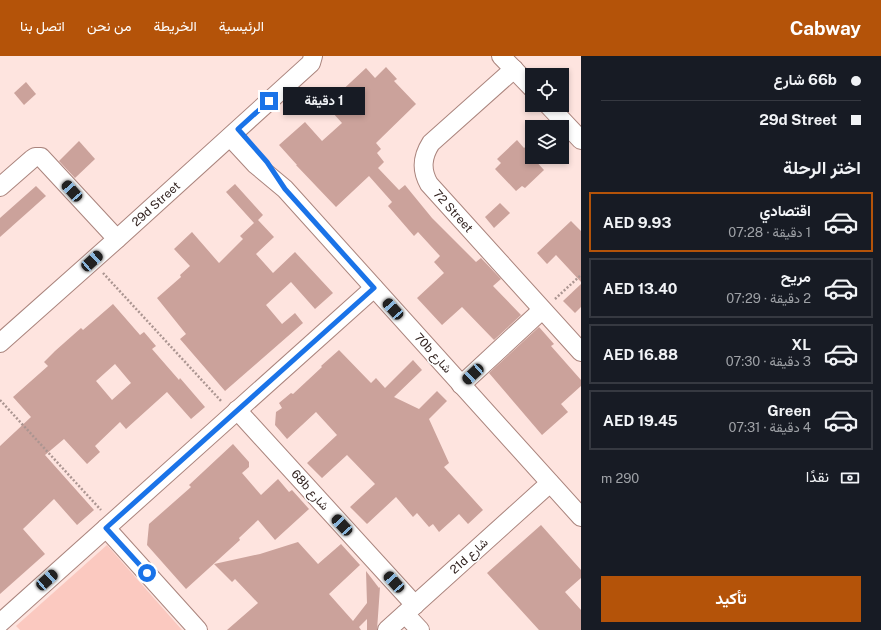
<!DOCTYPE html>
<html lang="ar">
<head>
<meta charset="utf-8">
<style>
  :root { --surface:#171b24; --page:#242831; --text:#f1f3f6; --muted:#9ea1a6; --line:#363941; --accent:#b45309 }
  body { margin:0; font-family:"Public Sans",Vazirmatn,sans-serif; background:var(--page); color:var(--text); direction:rtl; height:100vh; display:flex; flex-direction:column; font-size:15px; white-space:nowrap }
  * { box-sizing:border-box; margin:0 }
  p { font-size:13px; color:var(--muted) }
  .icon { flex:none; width:22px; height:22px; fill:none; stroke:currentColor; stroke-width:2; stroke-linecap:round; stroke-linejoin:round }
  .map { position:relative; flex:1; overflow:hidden; direction:ltr }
  .details { display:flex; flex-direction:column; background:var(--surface); width:300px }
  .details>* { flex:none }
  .banner { display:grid; align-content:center; height:88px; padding:0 20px; background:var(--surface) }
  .buttons { position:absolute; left:525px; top:12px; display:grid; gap:8px }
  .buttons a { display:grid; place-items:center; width:44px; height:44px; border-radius:0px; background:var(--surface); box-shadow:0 2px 6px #0003; font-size:20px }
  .end { position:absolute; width:18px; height:18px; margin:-9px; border:5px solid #1a73e8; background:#fff; box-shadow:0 0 0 2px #fff }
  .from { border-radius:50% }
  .bubble { position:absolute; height:28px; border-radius:0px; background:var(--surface); box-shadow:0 2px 6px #0003; font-size:13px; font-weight:700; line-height:28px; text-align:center; direction:rtl }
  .car { position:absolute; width:12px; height:24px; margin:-12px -6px; border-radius:5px; box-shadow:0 0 3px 1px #0007; background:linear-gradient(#222 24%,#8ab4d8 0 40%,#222 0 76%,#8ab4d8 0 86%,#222 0) }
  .banner b { display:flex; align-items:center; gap:14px; height:38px; font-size:15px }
  .banner b+b { border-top:1px solid var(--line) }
  .banner i { width:10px; height:10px; background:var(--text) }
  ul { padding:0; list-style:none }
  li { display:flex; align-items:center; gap:12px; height:60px; margin:0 8px 6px; padding:0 12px; border:2px solid var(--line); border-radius:0px }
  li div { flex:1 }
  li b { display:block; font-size:15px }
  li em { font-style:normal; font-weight:700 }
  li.active { border-color:var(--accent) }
  li>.icon { width:36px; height:36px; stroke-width:1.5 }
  h2 { padding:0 20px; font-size:18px; line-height:48px }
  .pay { display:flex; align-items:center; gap:10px; height:44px; padding:0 20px; font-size:15px }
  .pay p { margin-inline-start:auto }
  .cta { display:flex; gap:8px; margin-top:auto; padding:8px 20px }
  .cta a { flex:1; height:46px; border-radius:0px; background:var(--accent); color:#fff; font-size:16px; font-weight:700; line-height:46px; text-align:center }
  header { display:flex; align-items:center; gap:24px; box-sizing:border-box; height:56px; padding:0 20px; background:var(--accent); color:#fff }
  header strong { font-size:19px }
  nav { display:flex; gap:22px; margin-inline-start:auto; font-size:14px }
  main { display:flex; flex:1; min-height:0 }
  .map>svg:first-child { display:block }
  .green { fill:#fbc9c0 }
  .building { fill:#cba29b; fill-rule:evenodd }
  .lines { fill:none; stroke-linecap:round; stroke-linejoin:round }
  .minor-casing { stroke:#aa847d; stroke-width:20 }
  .path { stroke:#ab9591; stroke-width:2.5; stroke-dasharray:2 2; stroke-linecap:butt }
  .minor { stroke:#fff; stroke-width:18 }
  .route { stroke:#1a73e8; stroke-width:5 }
  .labels { text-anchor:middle; stroke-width:3.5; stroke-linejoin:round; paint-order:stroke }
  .street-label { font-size:12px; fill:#2e1f1c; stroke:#fff }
</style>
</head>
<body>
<header>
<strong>Cabway</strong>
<nav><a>الرئيسية</a><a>الخريطة</a><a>من نحن</a><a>اتصل بنا</a></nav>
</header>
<main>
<section class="details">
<div class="banner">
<b><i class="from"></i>66b شارع</b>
<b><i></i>29d Street</b>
</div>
<h2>اختر الرحلة</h2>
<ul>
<li class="active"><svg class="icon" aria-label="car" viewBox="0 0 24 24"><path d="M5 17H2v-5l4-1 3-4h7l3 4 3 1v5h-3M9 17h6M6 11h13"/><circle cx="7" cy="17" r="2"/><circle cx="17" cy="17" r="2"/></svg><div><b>اقتصادي</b><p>1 دقيقة · 07:28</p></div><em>AED 9.93</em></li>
<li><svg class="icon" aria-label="car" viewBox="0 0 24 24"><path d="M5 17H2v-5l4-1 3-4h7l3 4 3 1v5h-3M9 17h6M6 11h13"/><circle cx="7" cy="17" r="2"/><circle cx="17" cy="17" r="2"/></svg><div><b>مريح</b><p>2 دقيقة · 07:29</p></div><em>AED 13.40</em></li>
<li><svg class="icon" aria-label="car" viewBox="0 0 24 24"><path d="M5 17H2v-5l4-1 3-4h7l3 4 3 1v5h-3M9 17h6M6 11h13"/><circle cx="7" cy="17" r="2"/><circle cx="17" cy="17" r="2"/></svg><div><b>XL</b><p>3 دقيقة · 07:30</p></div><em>AED 16.88</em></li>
<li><svg class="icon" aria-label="car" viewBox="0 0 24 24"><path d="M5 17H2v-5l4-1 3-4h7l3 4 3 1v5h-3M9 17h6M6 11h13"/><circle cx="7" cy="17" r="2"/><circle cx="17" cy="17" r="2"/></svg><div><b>Green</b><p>4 دقيقة · 07:31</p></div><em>AED 19.45</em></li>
</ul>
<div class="pay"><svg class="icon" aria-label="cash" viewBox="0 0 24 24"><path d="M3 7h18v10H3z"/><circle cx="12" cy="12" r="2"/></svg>نقدًا<p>290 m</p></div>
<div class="cta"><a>تأكيد</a></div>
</section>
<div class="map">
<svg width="581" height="574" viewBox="0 0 581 574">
  <rect width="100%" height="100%" fill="#fee4df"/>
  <polygon class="green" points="107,489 182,574 20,574 16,570"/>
  <g class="building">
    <polygon points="386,11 397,23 394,25 416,48 376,87 381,93 377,97 384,106 378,112 399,134 405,129 432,162 476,206 481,202 501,223 493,230 521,259 494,284 462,251 442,269 417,242 444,217 434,206 440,200 418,176 414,180 388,150 392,146 369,120 336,151 296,109 297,109 279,89 305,66 322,85 342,67 332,56 343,47 336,40 366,12 375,22"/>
    <polygon points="26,26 36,38 24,49 14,37"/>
    <polygon points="517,84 524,92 532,85 532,101 544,114 525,132 522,130 516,135 495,113 501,107 497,103"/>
    <polygon points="79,85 95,103 75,122 59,105"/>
    <polygon points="235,128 263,159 258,164 274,181 256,198 273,217 295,196 333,237 315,253 291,226 266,249 282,268 295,257 303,267 225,335 180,283 186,278 157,242 181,221 180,219 190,210 174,193 192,176 219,207 243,183 240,180 254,167 226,136"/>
    <polygon points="36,130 46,140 0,181 0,162"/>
    <polygon points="500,147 510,157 494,172 485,161"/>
    <polygon points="571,165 581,175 581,226 556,199 547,208 537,197"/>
    <polygon points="581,228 581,251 575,257 563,245"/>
    <path d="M113,248l27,31 4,-3 12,14 -4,3 27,31 1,-2 25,29 -14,12 -24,-27 -41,37 -6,-7 -25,24 5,6 -13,12 -23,-25 -19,16 49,55 -17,15 -23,-26 -31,30 22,25 -45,40v-148l31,-29 -18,-20 35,-31 -4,-4 11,-11 26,-23 2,2zM115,308l16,19 -19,17 -16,-19z"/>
    <polygon points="539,271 554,288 551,290 581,324 581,330 561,348 568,356 542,379 489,317"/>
    <polygon points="339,294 371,327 376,322 385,332 413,304 422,314 394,341 419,353 437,335 447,345 429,363 449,407 444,411 483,454 468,468 459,458 439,476 433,468 429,471 417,457 413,461 396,441 367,468 350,451 375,428 347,399 322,422 307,407 337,379 316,356 287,383 275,369 276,356 282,352 279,347 291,337 293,338 322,311 321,310"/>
    <polygon points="233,388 249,406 249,411 242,417 261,439 278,423 289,436 292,434 309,453 275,484 258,464 239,482 240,484 186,533 147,489 149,468 191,431 189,429"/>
    <polygon points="541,469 581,514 581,522 565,536 581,554 581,574 539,574 487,517"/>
    <polygon points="298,486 318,508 341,488 360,509 329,538 353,565 367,547 366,515 379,532 380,531 377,574 367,574 367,563 359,571 361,574 227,574 258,547 235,523 232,526 214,508 260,498"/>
  </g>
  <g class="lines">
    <defs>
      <g id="minor">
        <polyline points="501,0 532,32"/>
        <path d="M514,13l-83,74c-9,14 -10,27 -2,41l152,168"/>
        <polyline points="548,49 581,84"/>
        <polyline points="230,81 255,108 285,133 581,461"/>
        <polyline points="0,131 32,103 35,101 41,101 117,183"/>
        <polyline points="0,287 117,183 311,7 313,0"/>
        <polyline points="461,329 542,254"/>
        <polyline points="237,354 415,549"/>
        <polyline points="106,472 198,574"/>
        <polyline points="405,558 420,574"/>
        <polyline points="0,567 374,232"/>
        <polyline points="387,574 550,427"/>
      </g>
    </defs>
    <use href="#minor" class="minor-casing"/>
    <g class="path">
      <polyline points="103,217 222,346"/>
      <polyline points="555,243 581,219"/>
      <polyline points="0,344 101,454"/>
    </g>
    <use href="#minor" class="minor"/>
  </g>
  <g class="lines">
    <polyline class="route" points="147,517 106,472 374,232 285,133 267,106 238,73 269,45"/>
  </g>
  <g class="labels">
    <g class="street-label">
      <text transform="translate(156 148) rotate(-42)" y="4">29d Street</text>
      <text transform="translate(453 155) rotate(48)" y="4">72 Street</text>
      <text transform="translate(433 297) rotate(48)" y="4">70b شارع</text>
      <text transform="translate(310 434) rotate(48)" y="4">68b شارع</text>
      <text transform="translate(469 500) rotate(-42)" y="4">21d شارع</text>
    </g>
  </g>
</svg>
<div class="buttons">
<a><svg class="icon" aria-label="locate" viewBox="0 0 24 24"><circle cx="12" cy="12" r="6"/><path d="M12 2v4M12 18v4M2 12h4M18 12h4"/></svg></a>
<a><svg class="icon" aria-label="layers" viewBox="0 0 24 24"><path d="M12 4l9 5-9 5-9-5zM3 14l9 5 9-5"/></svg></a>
</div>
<i class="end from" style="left:147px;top:517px"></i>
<i class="end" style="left:269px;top:45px"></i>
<div class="bubble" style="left:283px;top:31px;width:82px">1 دقيقة</div>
<i class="car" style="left:72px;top:135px;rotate:318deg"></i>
<i class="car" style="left:92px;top:205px;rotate:48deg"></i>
<i class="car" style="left:393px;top:253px;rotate:318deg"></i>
<i class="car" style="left:473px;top:318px;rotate:227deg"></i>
<i class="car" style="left:342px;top:469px;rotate:317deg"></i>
<i class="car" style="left:47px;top:524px;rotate:48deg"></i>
<i class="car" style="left:394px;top:526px;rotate:318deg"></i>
</div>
</main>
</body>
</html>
